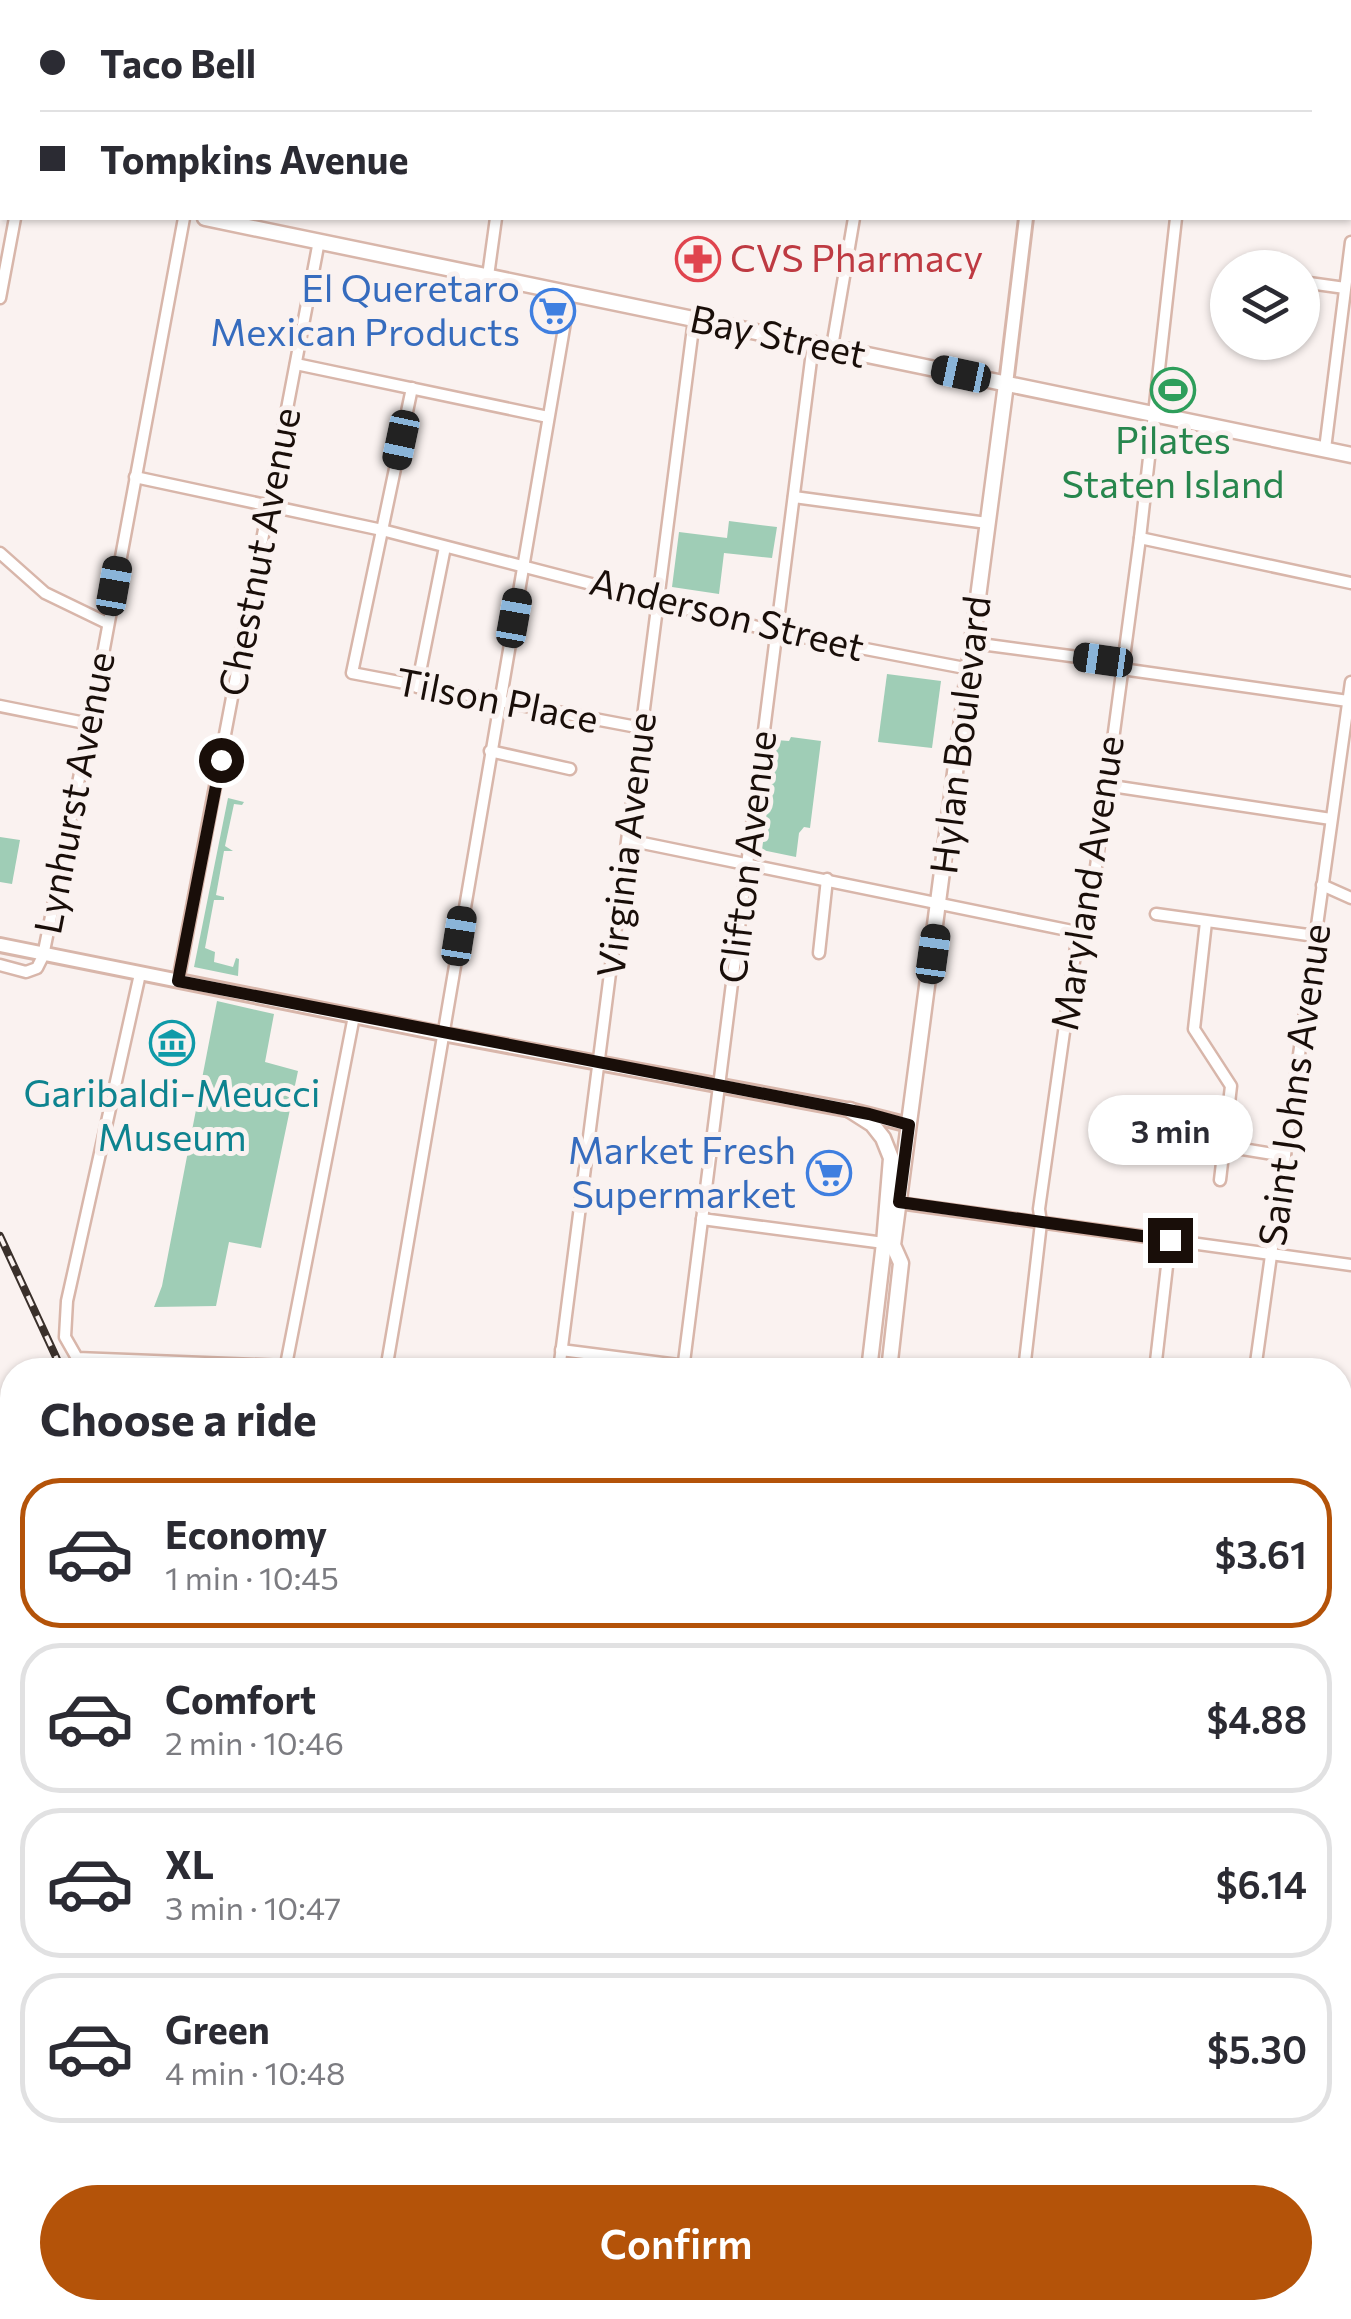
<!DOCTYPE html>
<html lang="en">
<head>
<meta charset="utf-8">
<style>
  :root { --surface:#fff; --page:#f7f7f7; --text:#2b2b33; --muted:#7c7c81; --line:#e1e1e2; --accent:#b45309 }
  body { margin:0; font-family:Commissioner,sans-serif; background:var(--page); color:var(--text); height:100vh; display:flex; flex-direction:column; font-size:38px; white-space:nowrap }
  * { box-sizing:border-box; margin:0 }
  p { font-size:32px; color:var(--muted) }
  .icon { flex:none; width:55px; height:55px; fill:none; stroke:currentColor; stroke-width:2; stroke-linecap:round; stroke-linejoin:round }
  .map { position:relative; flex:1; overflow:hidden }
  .sheet { position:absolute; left:0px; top:1358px; width:1352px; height:962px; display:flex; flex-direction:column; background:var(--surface); border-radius:40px 40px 0 0; box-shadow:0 2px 8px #0004 }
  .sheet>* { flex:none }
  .top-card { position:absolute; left:0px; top:0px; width:1352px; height:220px; box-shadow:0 2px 8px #0004; display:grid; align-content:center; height:220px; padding:0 40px; background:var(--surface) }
  .tools { position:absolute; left:1210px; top:250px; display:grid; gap:20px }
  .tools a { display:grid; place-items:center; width:110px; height:110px; border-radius:50%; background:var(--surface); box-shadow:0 2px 8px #0004; font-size:50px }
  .end { position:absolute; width:45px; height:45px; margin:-22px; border:12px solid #190e09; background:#fff; box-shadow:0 0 0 5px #fff }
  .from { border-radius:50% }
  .bubble { position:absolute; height:70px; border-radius:35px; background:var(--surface); box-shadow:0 2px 8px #0004; font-size:32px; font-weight:600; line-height:70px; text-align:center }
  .car { position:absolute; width:30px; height:60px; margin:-30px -15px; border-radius:12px; box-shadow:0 0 8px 2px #0007; background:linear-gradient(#222 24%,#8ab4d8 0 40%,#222 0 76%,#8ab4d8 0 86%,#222 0) }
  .top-card b { display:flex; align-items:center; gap:35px; height:95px; font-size:38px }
  .top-card b+b { border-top:2px solid var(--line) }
  .top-card i { width:25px; height:25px; background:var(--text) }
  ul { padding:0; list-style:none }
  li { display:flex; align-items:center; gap:30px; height:150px; margin:0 20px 15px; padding:0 20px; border:5px solid var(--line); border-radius:40px }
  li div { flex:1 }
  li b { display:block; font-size:38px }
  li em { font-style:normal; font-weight:600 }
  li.selected { border-color:var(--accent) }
  li>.icon { width:90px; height:90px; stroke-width:1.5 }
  h2 { padding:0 40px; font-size:45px; line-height:120px }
  .cta { display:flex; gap:20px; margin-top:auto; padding:20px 40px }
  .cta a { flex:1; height:115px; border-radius:60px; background:var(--accent); color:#fff; font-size:40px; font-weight:600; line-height:115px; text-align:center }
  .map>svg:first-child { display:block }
  .green { fill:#9fcdb6 }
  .water { fill:#7cd3e2; stroke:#5e98a1; stroke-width:2.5 }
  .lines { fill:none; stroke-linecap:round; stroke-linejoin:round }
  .minor-casing { stroke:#d8b6aa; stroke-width:15 }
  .tertiary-casing { stroke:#d8b6aa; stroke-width:18 }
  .secondary-casing { stroke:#d8b6aa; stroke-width:19 }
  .primary-casing { stroke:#d8b6aa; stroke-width:20 }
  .motorway-casing { stroke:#d8b6aa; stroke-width:22 }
  .minor { stroke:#fff; stroke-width:10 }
  .tertiary { stroke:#fff; stroke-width:12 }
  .secondary { stroke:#fff; stroke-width:14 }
  .primary { stroke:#fff; stroke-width:15 }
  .motorway { stroke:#fff; stroke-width:18 }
  .rail-casing { stroke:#3a302b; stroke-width:8 }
  .rail { stroke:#faf2f0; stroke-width:4; stroke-dasharray:11; stroke-linecap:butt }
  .motorway-bridge-casing { stroke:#d8b6aa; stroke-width:22; stroke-linecap:butt }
  .motorway-bridge { stroke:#fff; stroke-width:18 }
  .route { stroke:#190e09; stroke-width:12 }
  .labels { text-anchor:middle; stroke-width:10; stroke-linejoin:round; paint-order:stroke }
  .health-label { font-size:38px; fill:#be3a42; stroke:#faf2f0; text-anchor:start }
  .shop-label { font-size:38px; fill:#366cbe; stroke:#faf2f0; text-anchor:end }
  .street-label { font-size:38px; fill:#190e09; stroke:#faf2f0 }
  .leisure-label { font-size:38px; fill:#27864d; stroke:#faf2f0 }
  .culture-label { font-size:38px; fill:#0d838f; stroke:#faf2f0 }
</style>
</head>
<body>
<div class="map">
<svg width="1351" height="2319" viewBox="0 0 1351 2319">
  <rect width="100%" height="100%" fill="#faf2f0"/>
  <g class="green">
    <polygon points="1078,0 1272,0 1095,2"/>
    <polygon points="729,521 777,527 772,558 724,553 719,594 672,587 679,532 727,538"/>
    <polygon points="887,674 941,681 932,748 878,742"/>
    <polygon points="791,737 821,741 810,828 804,827 799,833 796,857 762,850 776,740 789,741"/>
    <polygon points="228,798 244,802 242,805 234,804 225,846 233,851 224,851 216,895 224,897 224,900 214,900 205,948 215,952 214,962 233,967 236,958 239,959 238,976 194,967"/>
    <polygon points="0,837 20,840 12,884 0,882"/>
    <polygon points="217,1001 274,1014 265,1062 298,1071 261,1248 229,1242 216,1306 154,1307 162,1286"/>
    <polygon points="1340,1989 1351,1990 1346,2049 1340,2048"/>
    <polygon points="12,2015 12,2308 231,2308 232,2319 0,2319 0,2035"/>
    <polygon points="1351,2130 1351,2170 1345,2172 1348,2177 1340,2183 1340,2136"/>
    <polygon points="930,2308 1040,2308 1027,2319 933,2319"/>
    <polygon points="1098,2308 1178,2308 1165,2319 1109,2319"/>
  </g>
  <polygon class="water" points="0,2127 12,2137 12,2263 0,2265"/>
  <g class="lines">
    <defs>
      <g id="minor">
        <polyline points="752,2 752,0"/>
        <polyline points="884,2 885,0"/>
        <polyline points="1321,2 1321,0"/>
        <polyline points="1350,50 1351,50"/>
        <polyline points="1350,170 1351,170"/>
        <polyline points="488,276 496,218"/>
        <polyline points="1302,282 1345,288"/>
        <polyline points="0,298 15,218"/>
        <polyline points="832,347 854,218"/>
        <polyline points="296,364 548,417"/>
        <polyline points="412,388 352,673 642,728"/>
        <polyline points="1325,449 1351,242"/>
        <polyline points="135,477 382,530 777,632 970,669"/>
        <polyline points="794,497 987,523"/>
        <polyline points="1140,538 1351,583"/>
        <polyline points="0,553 45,593 107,623"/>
        <polyline points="973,643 1123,663"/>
        <polyline points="1122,669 1348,701"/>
        <polyline points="417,687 445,547"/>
        <polyline points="0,706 90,724"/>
        <polyline points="490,751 570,769"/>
        <polyline points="1105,785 1331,819"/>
        <polyline points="628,840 1082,933"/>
        <polyline points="1322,885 1351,898"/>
        <polyline points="1156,914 1315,936"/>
        <polyline points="1206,922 1194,1029 1231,1086 1220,1180"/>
        <polyline points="819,953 827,879"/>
        <polyline points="0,965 26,972 37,968 43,956 90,724 184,218"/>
        <polyline points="140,974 67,1301 65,1337 77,1358 389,1370"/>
        <polyline points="178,981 319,241"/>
        <polyline points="1224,1146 1285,1156"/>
        <polyline points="899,1203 1351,1265"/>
        <polyline points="702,1219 884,1243"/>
        <polyline points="561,1350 717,1370"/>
        <polyline points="286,1365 354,1016"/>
        <polyline points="386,1370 570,293"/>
        <polyline points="559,1370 694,320"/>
        <polyline points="683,1370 813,344"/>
        <polyline points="1024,1370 1041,1223 1039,1209 1076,947 1089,919 1140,538 1176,218"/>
        <polyline points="1155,1370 1170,1240"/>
        <polyline points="1255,1370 1351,682"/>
        <polyline points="1340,1503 1351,1505"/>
        <polyline points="1340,1624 1351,1625"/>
        <polyline points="0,1656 12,1646"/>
        <polyline points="0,1666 12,1663"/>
        <polyline points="0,1689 12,1713"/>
        <polyline points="1340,1745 1351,1746"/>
        <polyline points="0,1826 12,1807"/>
        <polyline points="1345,1929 1351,1930"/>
        <polyline points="240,2308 242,2319"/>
        <polyline points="605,2308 608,2319"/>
        <polyline points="721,2308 725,2319"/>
        <polyline points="855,2308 859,2319"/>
        <polyline points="317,2319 348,2308"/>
      </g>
      <g id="tertiary">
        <polyline points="593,2 601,0"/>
        <polyline points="1055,2 1055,0"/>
        <polyline points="0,81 2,81"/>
        <polyline points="1006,384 1026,218"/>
        <polyline points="0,945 443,1034 850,1110 909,1125"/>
        <polyline points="0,1526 12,1547"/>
        <polyline points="373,2308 378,2319"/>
      </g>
      <g id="secondary">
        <polyline points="0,176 2,176"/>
        <polyline points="205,218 1351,455"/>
        <polyline points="850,1110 872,1124 883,1138 891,1158 884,1243 869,1370"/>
        <polyline points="889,1370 901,1263 893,1245 1006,384"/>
        <polyline points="920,2308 923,2319"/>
        <polyline points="1075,2308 1085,2319"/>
      </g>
      <g id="primary">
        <polyline points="1340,2115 1351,2109"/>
        <polyline points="1044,2319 1057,2308"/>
      </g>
      <g id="motorway">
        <polyline points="1340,2128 1351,2122"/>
        <polyline points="1340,2207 1351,2199"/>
        <polyline points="1340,2255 1351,2247"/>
        <polyline points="1184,2319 1203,2308"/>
        <polyline points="1256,2319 1271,2308"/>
      </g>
    </defs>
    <use href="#minor" class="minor-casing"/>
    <use href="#tertiary" class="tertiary-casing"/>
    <use href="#secondary" class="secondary-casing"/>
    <use href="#primary" class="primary-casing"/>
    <use href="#motorway" class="motorway-casing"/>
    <use href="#minor" class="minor"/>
    <use href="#tertiary" class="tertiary"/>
    <use href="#secondary" class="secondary"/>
    <use href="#primary" class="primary"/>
    <use href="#motorway" class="motorway"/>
    <defs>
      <g id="rail">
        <polyline points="0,1236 62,1370"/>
        <polyline points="483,2308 488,2319"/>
      </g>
    </defs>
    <use href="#rail" class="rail-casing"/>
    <use href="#rail" class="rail"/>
    <defs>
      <polyline id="motorway-bridge" points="1339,2319 1351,2298"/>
    </defs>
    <use href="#motorway-bridge" class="motorway-bridge-casing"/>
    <use href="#motorway-bridge" class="motorway-bridge"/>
  </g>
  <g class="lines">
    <polyline class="route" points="221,760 178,981 869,1114 909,1125 899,1202 1170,1240"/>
  </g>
  <defs>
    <symbol id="pharmacy-ring" viewBox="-11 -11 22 22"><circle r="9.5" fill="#faf2f0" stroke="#e0444e" stroke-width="1.5"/><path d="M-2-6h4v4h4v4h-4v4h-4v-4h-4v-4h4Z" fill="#e0444e"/></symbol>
    <symbol id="supermarket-ring" viewBox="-11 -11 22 22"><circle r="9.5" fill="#faf2f0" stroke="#3f7fe0" stroke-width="1.5"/><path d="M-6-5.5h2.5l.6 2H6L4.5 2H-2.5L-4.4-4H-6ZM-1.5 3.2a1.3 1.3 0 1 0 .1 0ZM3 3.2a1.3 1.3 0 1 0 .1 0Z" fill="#3f7fe0"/></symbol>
    <symbol id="stadium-ring" viewBox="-11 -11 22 22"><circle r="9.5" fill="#faf2f0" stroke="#2e9e5b" stroke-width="1.5"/><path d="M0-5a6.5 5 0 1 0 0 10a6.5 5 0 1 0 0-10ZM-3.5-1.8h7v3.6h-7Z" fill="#2e9e5b"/></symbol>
    <symbol id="museum-ring" viewBox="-11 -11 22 22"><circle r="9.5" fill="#faf2f0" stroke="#0f9aa8" stroke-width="1.5"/><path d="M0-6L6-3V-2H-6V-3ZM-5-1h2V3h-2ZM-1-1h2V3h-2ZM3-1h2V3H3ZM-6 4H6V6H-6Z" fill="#0f9aa8"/></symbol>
  </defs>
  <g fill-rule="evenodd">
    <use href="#pharmacy-ring" x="673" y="234" width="50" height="50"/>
    <use href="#supermarket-ring" x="528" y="286" width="50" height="50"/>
    <use href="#stadium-ring" x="1148" y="365" width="50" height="50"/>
    <use href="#museum-ring" x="147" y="1018" width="50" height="50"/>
    <use href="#supermarket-ring" x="804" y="1148" width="50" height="50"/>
  </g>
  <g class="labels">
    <g class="health-label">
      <text x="730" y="272">CVS Pharmacy</text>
    </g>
    <g class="shop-label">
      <text x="520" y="302">El Queretaro<tspan x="520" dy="44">Mexican Products</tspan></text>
      <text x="796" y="1164">Market Fresh<tspan x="796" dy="44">Supermarket</tspan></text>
    </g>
    <g class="street-label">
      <text transform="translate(778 337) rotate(12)" y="13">Bay Street</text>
      <text transform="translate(260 552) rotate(-79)" y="13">Chestnut Avenue</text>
      <text transform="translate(727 615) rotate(14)" y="13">Anderson Street</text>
      <text transform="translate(497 701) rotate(11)" y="13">Tilson Place</text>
      <text transform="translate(961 735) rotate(-83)" y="13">Hylan Boulevard</text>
      <text transform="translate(75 793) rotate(-79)" y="13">Lynhurst Avenue</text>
      <text transform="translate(627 845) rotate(-83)" y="13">Virginia Avenue</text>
      <text transform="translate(748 857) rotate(-83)" y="13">Clifton Avenue</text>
      <text transform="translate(1088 883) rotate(-81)" y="13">Maryland Avenue</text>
      <text transform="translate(1295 1085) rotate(-82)" y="13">Saint Johns Avenue</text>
    </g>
    <g class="leisure-label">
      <text x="1173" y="454">Pilates<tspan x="1173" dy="44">Staten Island</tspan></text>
    </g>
    <g class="culture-label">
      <text x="172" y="1107">Garibaldi-Meucci<tspan x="172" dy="44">Museum</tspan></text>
    </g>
  </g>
</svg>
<div class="tools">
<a><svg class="icon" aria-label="layers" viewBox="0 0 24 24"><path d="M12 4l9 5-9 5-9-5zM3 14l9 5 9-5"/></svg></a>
</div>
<i class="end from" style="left:221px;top:760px"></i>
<i class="end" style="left:1170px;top:1240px"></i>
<div class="bubble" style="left:1088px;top:1095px;width:165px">3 min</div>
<i class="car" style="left:961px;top:374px;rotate:282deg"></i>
<i class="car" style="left:401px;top:440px;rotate:192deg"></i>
<i class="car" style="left:114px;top:586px;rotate:10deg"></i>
<i class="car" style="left:514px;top:618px;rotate:10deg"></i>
<i class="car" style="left:1103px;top:660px;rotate:278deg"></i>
<i class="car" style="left:459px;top:936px;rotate:9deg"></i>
<i class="car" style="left:933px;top:954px;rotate:8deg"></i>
<div class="top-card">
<b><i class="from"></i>Taco Bell</b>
<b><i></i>Tompkins Avenue</b>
</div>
<section class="sheet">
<h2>Choose a ride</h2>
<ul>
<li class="selected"><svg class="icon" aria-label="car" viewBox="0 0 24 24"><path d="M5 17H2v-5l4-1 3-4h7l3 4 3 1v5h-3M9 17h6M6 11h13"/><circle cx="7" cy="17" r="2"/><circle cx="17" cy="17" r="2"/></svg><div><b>Economy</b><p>1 min · 10:45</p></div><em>$3.61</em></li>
<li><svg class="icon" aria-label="car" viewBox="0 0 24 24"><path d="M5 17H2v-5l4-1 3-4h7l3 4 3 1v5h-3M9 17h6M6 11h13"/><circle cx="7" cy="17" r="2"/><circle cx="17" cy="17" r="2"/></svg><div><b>Comfort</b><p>2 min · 10:46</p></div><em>$4.88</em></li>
<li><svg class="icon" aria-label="car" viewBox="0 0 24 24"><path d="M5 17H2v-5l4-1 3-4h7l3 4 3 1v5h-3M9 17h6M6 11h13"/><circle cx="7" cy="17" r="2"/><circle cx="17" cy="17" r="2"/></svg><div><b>XL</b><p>3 min · 10:47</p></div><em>$6.14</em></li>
<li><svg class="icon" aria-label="car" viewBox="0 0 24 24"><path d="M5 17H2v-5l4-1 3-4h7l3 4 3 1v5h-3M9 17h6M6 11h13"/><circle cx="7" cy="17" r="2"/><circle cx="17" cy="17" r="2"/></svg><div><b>Green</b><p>4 min · 10:48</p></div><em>$5.30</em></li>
</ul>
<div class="cta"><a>Confirm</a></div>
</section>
</div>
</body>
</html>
